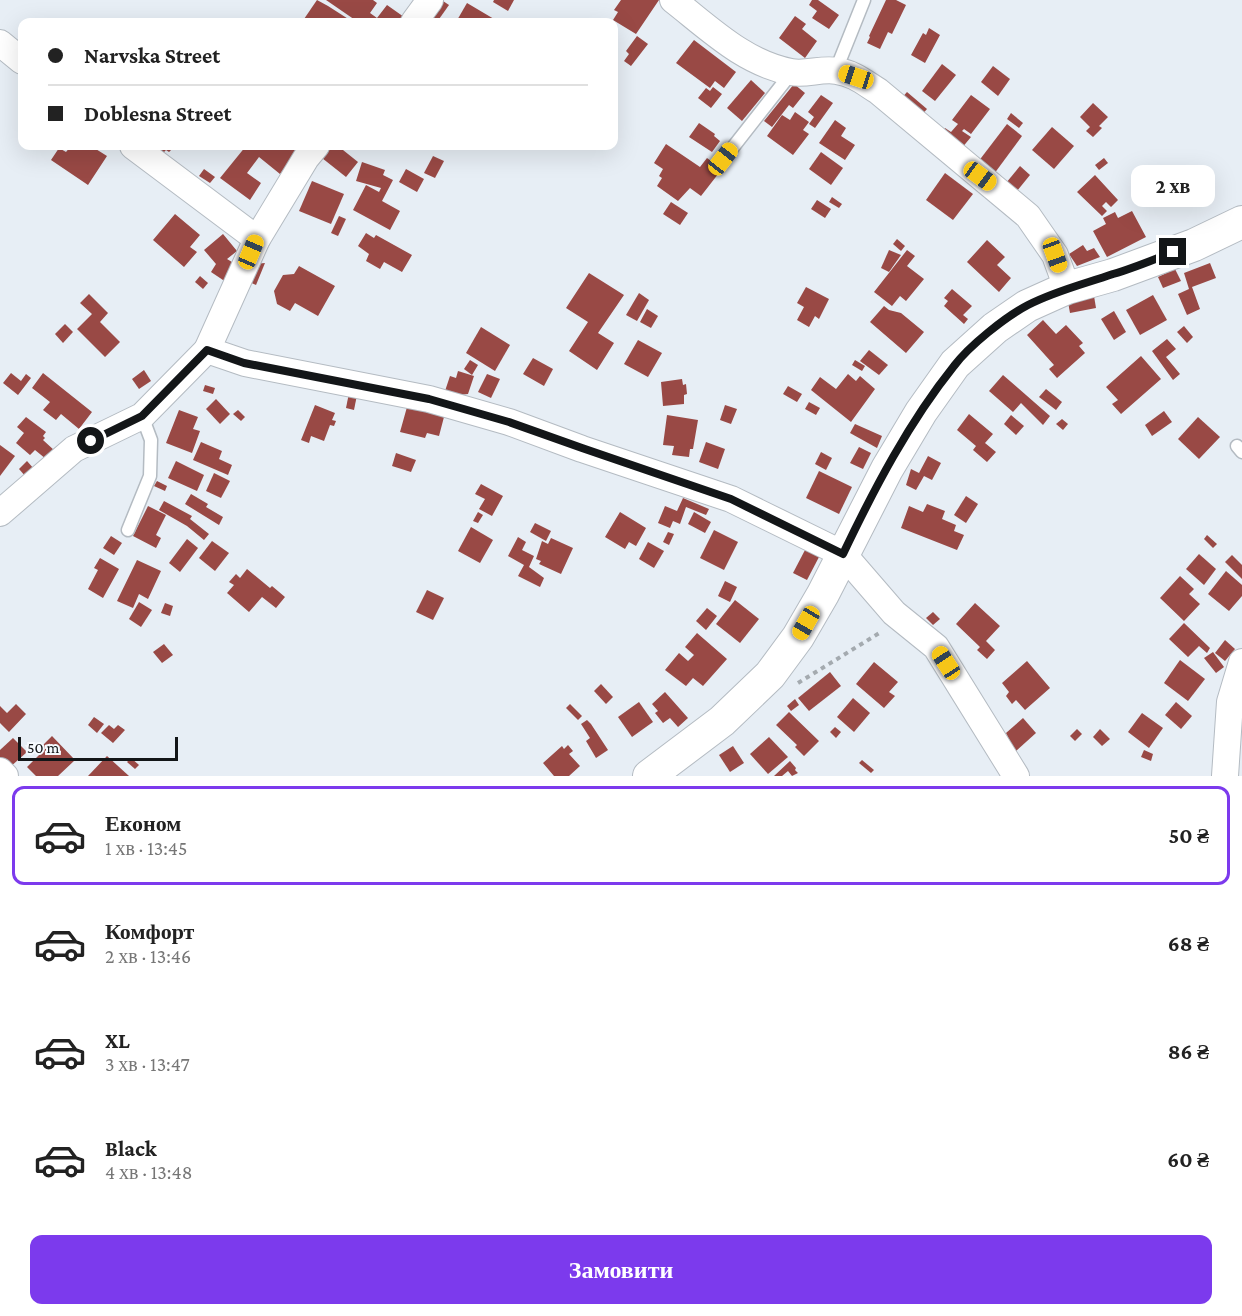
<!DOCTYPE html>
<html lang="uk">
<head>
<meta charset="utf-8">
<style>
  :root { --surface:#fff; --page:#f2f2f2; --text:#222; --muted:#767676; --line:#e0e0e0; --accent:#7c3aed }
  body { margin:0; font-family:"Crimson Pro",serif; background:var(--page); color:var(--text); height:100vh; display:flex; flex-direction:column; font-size:22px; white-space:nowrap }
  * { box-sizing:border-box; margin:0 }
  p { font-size:20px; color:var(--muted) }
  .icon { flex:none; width:33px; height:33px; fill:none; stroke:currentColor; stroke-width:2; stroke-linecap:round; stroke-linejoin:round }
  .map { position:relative; height:776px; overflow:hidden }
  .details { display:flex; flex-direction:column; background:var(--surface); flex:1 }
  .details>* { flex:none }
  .guide { position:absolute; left:18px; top:18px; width:600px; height:132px; border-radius:12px; box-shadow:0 6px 24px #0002; display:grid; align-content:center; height:132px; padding:0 30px; background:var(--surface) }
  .scale { position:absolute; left:18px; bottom:15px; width:160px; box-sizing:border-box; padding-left:6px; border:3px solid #131618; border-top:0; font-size:16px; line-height:21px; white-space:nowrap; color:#131618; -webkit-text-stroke:4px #f6fbff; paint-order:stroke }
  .end { position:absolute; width:27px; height:27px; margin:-14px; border:8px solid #131618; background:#fff; box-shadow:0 0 0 3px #fff }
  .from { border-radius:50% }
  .bubble { position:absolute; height:42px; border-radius:12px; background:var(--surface); box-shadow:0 6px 24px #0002; font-size:20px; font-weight:700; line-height:42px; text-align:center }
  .car { position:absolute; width:18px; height:36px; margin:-18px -9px; border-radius:8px; box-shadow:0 0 4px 2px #0007; background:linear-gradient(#f5c518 24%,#345 0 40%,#f5c518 0 76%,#345 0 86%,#f5c518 0) }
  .guide b { display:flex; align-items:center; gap:21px; height:57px; font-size:22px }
  .guide b+b { border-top:2px solid var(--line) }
  .guide i { width:15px; height:15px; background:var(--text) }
  ul { padding:10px 0 0; list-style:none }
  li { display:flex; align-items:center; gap:18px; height:99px; margin:0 12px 9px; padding:0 18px; border:3px solid transparent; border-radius:12px }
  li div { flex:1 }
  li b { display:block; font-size:22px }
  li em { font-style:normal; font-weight:700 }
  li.current { border-color:var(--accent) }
  li>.icon { width:54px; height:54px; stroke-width:1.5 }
  .primary-button { display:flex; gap:12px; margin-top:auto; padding:12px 30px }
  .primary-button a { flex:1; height:69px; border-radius:12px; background:var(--accent); color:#fff; font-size:24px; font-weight:700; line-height:69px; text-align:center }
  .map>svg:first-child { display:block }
  .building { fill:#994945 }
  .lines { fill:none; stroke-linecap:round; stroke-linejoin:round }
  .service-casing { stroke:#b4bbc2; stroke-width:15 }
  .minor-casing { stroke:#b4bbc2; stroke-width:28 }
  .tertiary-casing { stroke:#b4bbc2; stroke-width:34 }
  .path { stroke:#a4aaaf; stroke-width:4; stroke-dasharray:4.5 4.5; stroke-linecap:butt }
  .service { stroke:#fff; stroke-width:12 }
  .minor { stroke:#fff; stroke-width:26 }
  .tertiary { stroke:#fff; stroke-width:32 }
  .route { stroke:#131618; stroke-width:8 }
</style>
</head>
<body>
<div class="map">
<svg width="1242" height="776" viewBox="0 0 1242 776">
  <rect width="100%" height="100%" fill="#e7eef5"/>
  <g class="building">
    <polygon points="317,0 328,6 353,22 309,22 304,19"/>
    <polygon points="326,0 373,0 377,3 370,13 377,18 387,5 404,17 400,22 378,22 375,20 372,22 358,22"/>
    <polygon points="494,0 514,0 508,11 493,2"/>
    <polygon points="621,0 659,0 636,34 613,20 618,12 614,10"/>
    <polygon points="812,0 818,0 839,15 829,29 812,18 817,11 809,5"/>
    <polygon points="886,0 896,0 906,5 892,34 888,32 880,49 867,43 870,37 869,36"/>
    <polygon points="443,1 449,5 437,22 432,18"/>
    <polygon points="467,3 494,19 493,22 456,22"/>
    <polygon points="795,16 806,24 802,29 817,41 805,58 779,38"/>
    <polygon points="929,28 940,35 925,63 911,55 923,33 926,35"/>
    <polygon points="637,36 648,44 631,66 624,61 629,54 626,51"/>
    <polygon points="694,40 736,72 724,88 715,81 710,88 676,63"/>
    <polygon points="942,64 956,75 935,101 922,91"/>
    <polygon points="993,66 1010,79 998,96 981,82"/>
    <polygon points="751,80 765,93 742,121 727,108"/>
    <polygon points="794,84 805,93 793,108 789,105 772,127 764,121"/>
    <polygon points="713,87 722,94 711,108 698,98 706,88 710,91"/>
    <polygon points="907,92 927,109 920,117 900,100"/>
    <polygon points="821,95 833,103 815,128 809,124 814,117 808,112"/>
    <polygon points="971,95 990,109 971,134 964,129 962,131 971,137 961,149 940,135 945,128 951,132 958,124 952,120"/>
    <polygon points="1093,103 1108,117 1099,126 1102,128 1093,137 1086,131 1090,127 1080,117"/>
    <polygon points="795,112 809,122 803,130 809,134 793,155 767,136 782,115 790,120"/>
    <polygon points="1011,113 1023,123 1019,128 1007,119"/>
    <polygon points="835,120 846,128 841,136 855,145 845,160 819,143"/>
    <polygon points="699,123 715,134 714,136 720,141 712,152 689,137"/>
    <polygon points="1007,124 1022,136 994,174 978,162"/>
    <polygon points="1052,127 1074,146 1054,169 1032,150"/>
    <polygon points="666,144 700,167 707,158 722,169 701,196 690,188 678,201 657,186 662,178 659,176 663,169 654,163"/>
    <polygon points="71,146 91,146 107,156 88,185 51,160 59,148 66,152"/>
    <polygon points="161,146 175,146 169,152 166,150 163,153 158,149"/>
    <polygon points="246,146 301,146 280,174 259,157 247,173 261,183 250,200 220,178"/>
    <polygon points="333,146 338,146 358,162 346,177 322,158"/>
    <polygon points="821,152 843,168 831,185 809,169"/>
    <polygon points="433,156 444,161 435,178 424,173"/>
    <polygon points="1104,158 1108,163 1099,170 1095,165"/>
    <polygon points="362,162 385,170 383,175 393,180 382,201 400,211 390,230 353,210 366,185 379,192 381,188 356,181"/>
    <polygon points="1020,166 1030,175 1017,191 1006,183"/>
    <polygon points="204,169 215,177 210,183 199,176"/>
    <polygon points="406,169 424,179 417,192 399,182"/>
    <polygon points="945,173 973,194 953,220 926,200"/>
    <polygon points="1095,175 1118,200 1111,207 1106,202 1102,206 1107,211 1102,216 1077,192"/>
    <polygon points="312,181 344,194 331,224 299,211"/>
    <polygon points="832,197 842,204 839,208 829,202"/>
    <polygon points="817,200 831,209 825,218 811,209"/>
    <polygon points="671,202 688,213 680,225 663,214"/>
    <polygon points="1132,211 1146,237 1107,257 1093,231 1106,224 1103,218 1115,212 1118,218"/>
    <polygon points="175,214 200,235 190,247 197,252 184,267 153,240"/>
    <polygon points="339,216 346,219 338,236 331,233"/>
    <polygon points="366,233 374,238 376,235 412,255 402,272 384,262 380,269 366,261 369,254 358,246"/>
    <polygon points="223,234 237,251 227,259 237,265 226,282 211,272 216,264 204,250"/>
    <polygon points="897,239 905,246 901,251 893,244"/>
    <polygon points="987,240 1005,257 997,265 1011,278 999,292 967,262"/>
    <polygon points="1083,245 1087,251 1094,248 1100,257 1077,266 1069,254"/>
    <polygon points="889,250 901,255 889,272 881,268"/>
    <polygon points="907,250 915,256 907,266 924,279 906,301 900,296 892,306 874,292"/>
    <polygon points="265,263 256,285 247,281 254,264"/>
    <polygon points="1210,263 1216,278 1192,287 1200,309 1187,315 1178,294 1189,289 1184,273"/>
    <polygon points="299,266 335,286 318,316 295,303 290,311 277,304 274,291 283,275 294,274"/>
    <polygon points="1175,269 1181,281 1163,288 1158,277"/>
    <polygon points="589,273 624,295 598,333 614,343 597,370 569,351 588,322 566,308"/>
    <polygon points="200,276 208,283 203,289 195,282"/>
    <polygon points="806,287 829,299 819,319 815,316 809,327 797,320 804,307 797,303"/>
    <polygon points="952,289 972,306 963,315 968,319 964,324 944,306 948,301 944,298"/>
    <polygon points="639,293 649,300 637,321 626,315"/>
    <polygon points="89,294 108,313 100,322 120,342 105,357 77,329 92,314 80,303"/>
    <polygon points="1153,295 1167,320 1140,335 1126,310"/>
    <polygon points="1094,296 1096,308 1070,313 1068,302"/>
    <polygon points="884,306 889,310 901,313 924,332 906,353 870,322"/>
    <polygon points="647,309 658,316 651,328 640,322"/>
    <polygon points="1114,311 1126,332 1114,340 1101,319"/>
    <polygon points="1043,320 1056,334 1066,325 1083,343 1079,346 1085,353 1057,378 1049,369 1054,365 1027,335"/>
    <polygon points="65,324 73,332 63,343 55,334"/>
    <polygon points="1184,326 1193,337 1187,343 1177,332"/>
    <polygon points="481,327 510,345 495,371 466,353"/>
    <polygon points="1167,339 1176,349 1166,357 1180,374 1173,380 1152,351"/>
    <polygon points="638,340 662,353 648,377 624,364"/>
    <polygon points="869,350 888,365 879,375 860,361"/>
    <polygon points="1141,356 1161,379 1121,414 1112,404 1118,400 1106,387"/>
    <polygon points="533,358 553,369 544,386 523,374"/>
    <polygon points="470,360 478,365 472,375 464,369"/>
    <polygon points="855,360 865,366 862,371 852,365"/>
    <polygon points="144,370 151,381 139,389 132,379"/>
    <polygon points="458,371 474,376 468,394 459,395 445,391 450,376 456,378"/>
    <polygon points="11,373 21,381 26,374 31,378 18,395 3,383"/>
    <polygon points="43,373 92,412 79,429 61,414 56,420 43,410 50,402 32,388"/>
    <polygon points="487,374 500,379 491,398 478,392"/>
    <polygon points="848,374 856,381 860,376 875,389 851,422 811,390 820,377 836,389"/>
    <polygon points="1003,375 1050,416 1043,425 1021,403 1013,412 989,391"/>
    <polygon points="682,379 683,385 686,384 687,394 684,395 684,404 663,406 661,382"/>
    <polygon points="205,385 215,388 213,394 203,391"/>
    <polygon points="788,386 802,394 797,402 783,394"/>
    <polygon points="1046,389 1062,402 1056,410 1039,397"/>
    <polygon points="349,393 357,395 354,410 346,408"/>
    <polygon points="216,399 230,414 220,424 206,409"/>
    <polygon points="809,402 820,408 816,415 805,409"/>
    <polygon points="315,405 335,413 332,420 336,421 334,426 330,425 324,441 311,436 309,443 301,440"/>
    <polygon points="725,405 737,409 731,424 720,420"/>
    <polygon points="407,407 444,417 439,436 427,433 425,438 400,432"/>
    <polygon points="179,410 198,417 193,429 200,431 192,453 166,443"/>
    <polygon points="238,410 245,417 241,421 233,414"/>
    <polygon points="1164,411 1172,422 1152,436 1145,425"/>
    <polygon points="969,414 993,434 985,443 996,452 987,462 973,450 976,446 957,430"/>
    <polygon points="667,415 698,420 693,449 690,449 689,457 672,455 674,446 663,445"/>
    <polygon points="1011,415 1024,426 1016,435 1004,424"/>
    <polygon points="26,417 46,432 43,436 45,438 43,440 55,451 46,459 35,450 30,455 16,443 24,433 17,427"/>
    <polygon points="1198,417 1220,437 1199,459 1178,439"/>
    <polygon points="1062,419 1068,424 1063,430 1056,424"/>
    <polygon points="855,424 882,436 877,448 850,433"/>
    <polygon points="201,442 222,451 219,459 232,465 228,475 193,460"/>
    <polygon points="706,442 725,449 718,469 699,462"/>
    <polygon points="0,445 15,456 0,476"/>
    <polygon points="859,447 871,453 863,469 850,463"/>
    <polygon points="821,452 832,458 826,470 815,464"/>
    <polygon points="396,453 416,460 411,472 392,466"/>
    <polygon points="928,456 941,463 932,480 924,476 916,490 906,485 911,469 919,473"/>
    <polygon points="27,461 34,469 26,477 19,469"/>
    <polygon points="176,461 204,475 197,491 168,478"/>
    <polygon points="819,471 852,487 839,514 806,498"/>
    <polygon points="214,473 230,481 221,498 206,491"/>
    <polygon points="157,481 167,486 165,491 154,486"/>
    <polygon points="481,484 503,496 492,516 479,509 485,499 475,494"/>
    <polygon points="191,494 208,504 206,507 223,517 219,525 185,504"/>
    <polygon points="966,496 978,504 966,523 954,515"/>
    <polygon points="683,498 709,509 706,515 686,507 680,524 673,521 670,528 658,523 665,506 677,511"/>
    <polygon points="164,501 192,516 190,519 209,534 204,540 187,526 159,510"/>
    <polygon points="927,504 945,511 942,519 956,525 954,531 964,535 957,550 901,528 909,506 923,512"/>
    <polygon points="148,506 166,515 156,535 161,538 156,548 133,536"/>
    <polygon points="478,512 483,515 478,523 473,521"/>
    <polygon points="620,512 646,528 636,546 629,542 625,549 605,537"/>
    <polygon points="694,512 711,522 705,533 688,524"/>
    <polygon points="535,523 551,531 546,541 530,532"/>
    <polygon points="471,527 493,540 480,563 458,551"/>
    <polygon points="714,530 738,542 724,570 700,558"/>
    <polygon points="668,532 674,534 669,545 663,542"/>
    <polygon points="1207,535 1217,544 1213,548 1204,539"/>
    <polygon points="111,536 122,543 114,555 103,548"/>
    <polygon points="518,537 526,542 522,550 534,556 529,567 544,578 540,587 518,576 524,565 508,556"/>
    <polygon points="551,538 573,548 561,574 539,564 541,561 536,559 542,541 548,544"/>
    <polygon points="187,539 198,548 180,572 169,563"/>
    <polygon points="212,541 229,553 215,571 199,558"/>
    <polygon points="648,542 664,551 654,568 639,559"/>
    <polygon points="805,550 819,557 807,580 793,573"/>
    <polygon points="1199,554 1216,569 1204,585 1186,569"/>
    <polygon points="1232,555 1242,565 1242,579 1225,562"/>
    <polygon points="100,558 119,569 103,598 88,589 98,570 94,568"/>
    <polygon points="137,560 161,571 148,599 139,594 133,608 117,601"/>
    <polygon points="247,569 270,588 272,586 285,597 276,608 262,597 249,612 227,593 234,585 229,582 236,574 240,578"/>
    <polygon points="1226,571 1242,585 1242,596 1229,611 1208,594"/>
    <polygon points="1180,576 1194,589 1189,594 1200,604 1184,621 1160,598"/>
    <polygon points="725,581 737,587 730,602 718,596"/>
    <polygon points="427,590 444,598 433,620 416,612"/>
    <polygon points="735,600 759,619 740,643 716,624"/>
    <polygon points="139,602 152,610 141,627 129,619"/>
    <polygon points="165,603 173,606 170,616 161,613"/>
    <polygon points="975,603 1000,626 986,641 995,650 987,659 977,650 980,647 956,624"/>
    <polygon points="707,608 717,616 706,630 696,621"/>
    <polygon points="933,612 940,619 933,625 926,618"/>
    <polygon points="1184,623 1210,648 1207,653 1199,646 1188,657 1169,639"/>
    <polygon points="697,633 727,659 703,686 693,678 686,686 665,670 679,653 688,661 694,655 685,647"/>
    <polygon points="1225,640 1235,649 1225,661 1215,653"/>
    <polygon points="164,644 173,655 162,663 153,652"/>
    <polygon points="1213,652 1224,667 1216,673 1204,658"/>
    <polygon points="1180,660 1205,679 1188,701 1164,683"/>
    <polygon points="1027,661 1050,688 1025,710 1016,700 1012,704 1006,696 1009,692 1002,683"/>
    <polygon points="874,662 898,682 889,692 895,696 884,708 856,684"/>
    <polygon points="830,672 841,686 809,711 798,698"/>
    <polygon points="601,684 613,697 606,704 594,691"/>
    <polygon points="665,692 688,718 678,727 670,718 663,723 655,713 658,711 652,704"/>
    <polygon points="853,698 870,713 854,732 837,717"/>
    <polygon points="795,699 799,705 791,711 787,706"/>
    <polygon points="639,702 653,722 632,737 618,717"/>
    <polygon points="1176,702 1192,716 1181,729 1165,715"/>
    <polygon points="16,704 26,714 9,732 0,723 0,706 7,713"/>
    <polygon points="570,704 582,716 578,720 566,708"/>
    <polygon points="789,712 819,741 804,756 795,747 797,745 776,725"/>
    <polygon points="1142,713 1163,728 1149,748 1128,732"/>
    <polygon points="94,717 104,724 97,733 88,725"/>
    <polygon points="1023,718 1036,733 1015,752 1006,733"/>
    <polygon points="587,720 591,724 608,750 596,758 586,741 590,738 581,724"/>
    <polygon points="109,725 114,729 118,725 125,730 113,743 101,733"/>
    <polygon points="835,727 841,732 836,738 830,732"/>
    <polygon points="1077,729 1082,734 1075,741 1070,736"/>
    <polygon points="1100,729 1110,739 1102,746 1093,737"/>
    <polygon points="52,736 75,760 58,776 36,776 27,767 45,749 42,746"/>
    <polygon points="769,737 788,757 768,774 750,754"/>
    <polygon points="13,738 27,752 9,768 0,758 0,750"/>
    <polygon points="568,745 573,751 569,754 580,766 569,776 554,776 543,763 562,746 564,749"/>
    <polygon points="733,746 744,763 730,772 719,755"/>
    <polygon points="1144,750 1153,754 1151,761 1141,757"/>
    <polygon points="107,756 129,776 88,776"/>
    <polygon points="131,758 139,765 135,769 127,762"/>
    <polygon points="862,760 874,770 871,773 859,763"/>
    <polygon points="790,761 796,768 795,770 798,773 792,776 788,771 782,776 774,776"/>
  </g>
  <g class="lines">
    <defs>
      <g id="service">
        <polyline points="836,70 864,0"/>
        <polyline points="723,160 792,72"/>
        <polyline points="1237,446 1242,452"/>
        <polyline points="128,530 150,476 151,440 142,416"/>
      </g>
      <g id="minor">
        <path d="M673,0c36,28 71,63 118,72 15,3 31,-4 46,-1 16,2 28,12 41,20l150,125 27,39 12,33"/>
        <polyline points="414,22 430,0"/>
        <polyline points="0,43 22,61"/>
        <polyline points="133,146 257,239"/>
        <polyline points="207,350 245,363 429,399 509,422 582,449 731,499 843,554 894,613 936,647 1016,776"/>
        <polyline points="0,513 74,449 142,416 207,350 257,239 306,158 316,146"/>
        <polyline points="0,771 5,776"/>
        <polyline points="1225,776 1230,702 1242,662"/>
      </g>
      <polyline id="tertiary" points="649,776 722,721 770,675 798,637 823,594 887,469 921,412 955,364 995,328 1027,306 1067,288 1113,275 1194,245 1242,222"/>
    </defs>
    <use href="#service" class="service-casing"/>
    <use href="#minor" class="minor-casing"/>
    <use href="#tertiary" class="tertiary-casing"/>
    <polyline class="path" points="798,683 881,632"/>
    <use href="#service" class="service"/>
    <use href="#minor" class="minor"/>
    <use href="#tertiary" class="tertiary"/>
  </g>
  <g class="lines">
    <path class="route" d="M91,441l51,-25 65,-66 37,13 185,36 80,23 73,26 149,51 112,55c31,-65 66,-132 111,-188 15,-20 51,-49 74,-61 27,-14 56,-21 85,-31 21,-6 40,-14 60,-22"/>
  </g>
</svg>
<div class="scale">50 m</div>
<i class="end from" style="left:91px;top:441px"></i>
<i class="end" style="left:1173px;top:252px"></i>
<div class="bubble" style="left:1131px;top:165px;width:84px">2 хв</div>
<i class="car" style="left:856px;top:77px;rotate:288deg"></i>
<i class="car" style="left:723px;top:159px;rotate:38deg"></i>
<i class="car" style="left:980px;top:176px;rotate:126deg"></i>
<i class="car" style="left:251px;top:252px;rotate:23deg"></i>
<i class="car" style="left:1055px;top:255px;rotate:160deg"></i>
<i class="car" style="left:806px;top:623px;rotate:210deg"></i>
<i class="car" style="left:946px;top:663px;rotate:327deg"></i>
<div class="guide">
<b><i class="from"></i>Narvska Street</b>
<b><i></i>Doblesna Street</b>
</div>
</div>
<section class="details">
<ul>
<li class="current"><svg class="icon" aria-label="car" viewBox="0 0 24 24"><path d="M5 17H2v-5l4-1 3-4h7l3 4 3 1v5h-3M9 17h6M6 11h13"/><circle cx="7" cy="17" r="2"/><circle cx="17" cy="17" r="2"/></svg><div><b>Економ</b><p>1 хв · 13:45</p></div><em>50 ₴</em></li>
<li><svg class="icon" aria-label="car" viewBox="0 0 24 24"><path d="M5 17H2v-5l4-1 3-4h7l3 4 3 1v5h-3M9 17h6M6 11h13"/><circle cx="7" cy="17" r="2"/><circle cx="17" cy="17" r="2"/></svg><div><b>Комфорт</b><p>2 хв · 13:46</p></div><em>68 ₴</em></li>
<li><svg class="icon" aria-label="car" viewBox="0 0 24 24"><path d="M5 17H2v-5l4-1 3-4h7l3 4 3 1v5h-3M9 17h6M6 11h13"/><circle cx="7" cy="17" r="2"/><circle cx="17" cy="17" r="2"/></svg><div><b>XL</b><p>3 хв · 13:47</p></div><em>86 ₴</em></li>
<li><svg class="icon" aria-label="car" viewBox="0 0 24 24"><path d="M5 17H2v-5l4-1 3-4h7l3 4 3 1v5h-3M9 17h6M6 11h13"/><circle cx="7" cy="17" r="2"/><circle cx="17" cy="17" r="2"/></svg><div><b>Black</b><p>4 хв · 13:48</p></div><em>60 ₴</em></li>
</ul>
<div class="primary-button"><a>Замовити</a></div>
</section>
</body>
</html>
